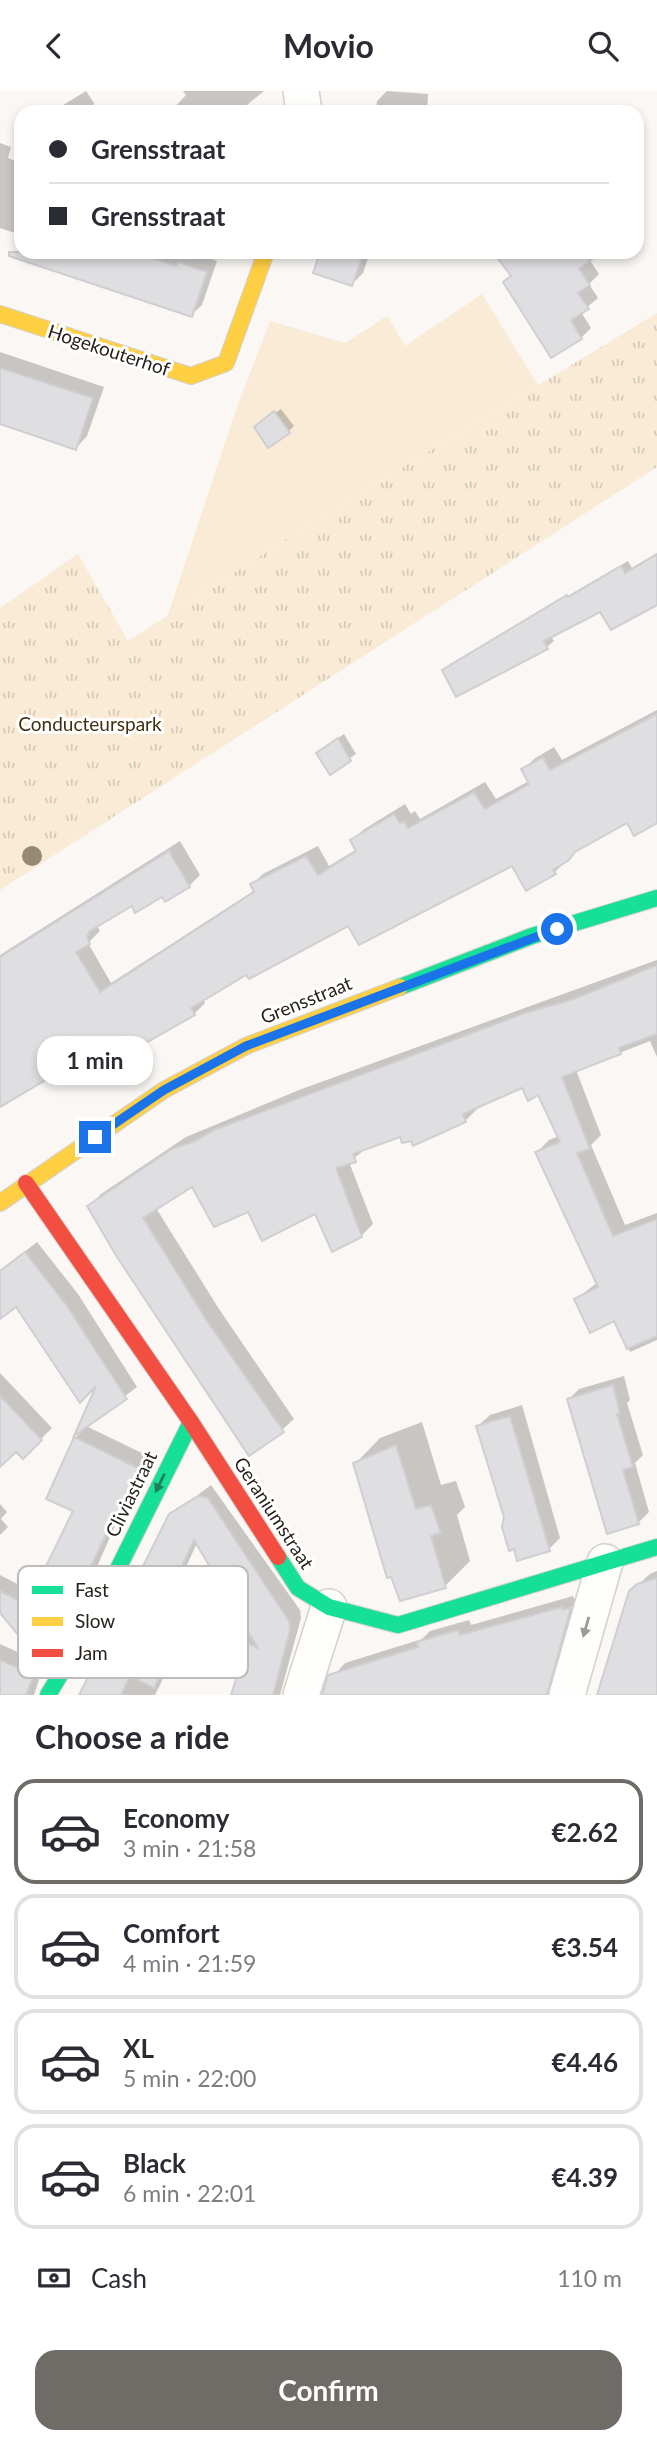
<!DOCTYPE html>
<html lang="en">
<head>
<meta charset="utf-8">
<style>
  :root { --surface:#fff; --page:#f2f2f3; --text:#2b2b33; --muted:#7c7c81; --line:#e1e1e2; --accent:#6f6b66 }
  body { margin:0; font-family:Lato,sans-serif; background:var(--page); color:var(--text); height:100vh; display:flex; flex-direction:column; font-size:26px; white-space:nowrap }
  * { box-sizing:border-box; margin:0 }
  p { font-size:23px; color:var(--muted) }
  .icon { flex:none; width:38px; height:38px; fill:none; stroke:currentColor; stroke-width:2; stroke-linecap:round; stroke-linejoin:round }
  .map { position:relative; height:1604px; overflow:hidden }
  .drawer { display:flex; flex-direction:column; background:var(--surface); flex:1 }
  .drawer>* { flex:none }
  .hud { position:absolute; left:14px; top:14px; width:630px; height:154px; border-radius:21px; box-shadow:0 4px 10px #0003; display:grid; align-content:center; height:154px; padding:0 35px; background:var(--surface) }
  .end { position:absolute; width:32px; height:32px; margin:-16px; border:9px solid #1a73e8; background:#fff; box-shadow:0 0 0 4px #fff }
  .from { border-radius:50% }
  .bubble { position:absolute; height:49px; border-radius:21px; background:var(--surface); box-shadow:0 4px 10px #0003; font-size:23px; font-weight:700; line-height:49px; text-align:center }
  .hud b { display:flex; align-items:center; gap:24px; height:66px; font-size:26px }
  .hud b+b { border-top:2px solid var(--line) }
  .hud i { width:18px; height:18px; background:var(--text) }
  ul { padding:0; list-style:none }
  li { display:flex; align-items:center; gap:21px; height:105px; margin:0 14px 10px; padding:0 21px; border:4px solid var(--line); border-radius:21px }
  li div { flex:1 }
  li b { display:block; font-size:26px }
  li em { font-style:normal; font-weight:700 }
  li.selected { border-color:var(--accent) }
  li>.icon { width:63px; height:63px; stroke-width:1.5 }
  h2 { padding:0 35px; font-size:32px; line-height:84px }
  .pay { display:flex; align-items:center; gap:18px; height:77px; padding:0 35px; font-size:26px }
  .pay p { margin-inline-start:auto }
  .button { display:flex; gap:14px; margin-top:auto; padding:14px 35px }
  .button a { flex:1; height:80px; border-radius:21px; background:var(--accent); color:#fff; font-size:28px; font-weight:700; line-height:80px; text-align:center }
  header { display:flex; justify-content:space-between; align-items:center; height:91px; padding:0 35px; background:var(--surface); font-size:32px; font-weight:700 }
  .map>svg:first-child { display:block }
  .grass { fill:#f9ebd6 }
  .park { fill:url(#park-tufts) }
  .shadow { fill:#0003; fill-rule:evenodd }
  .building { fill:#dfdee1; stroke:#cfcfd1; stroke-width:2; fill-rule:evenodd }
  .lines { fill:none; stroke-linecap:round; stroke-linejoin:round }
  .street-casing { stroke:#d4d0cb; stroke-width:38 }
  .fast-casing { stroke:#d4d0cb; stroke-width:18 }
  .slow-casing { stroke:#d4d0cb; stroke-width:18 }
  .jam-casing { stroke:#d4d0cb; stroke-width:18 }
  .street { stroke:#fefefd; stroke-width:35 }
  .fast { stroke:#16e098; stroke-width:16 }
  .slow { stroke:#ffcf43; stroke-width:16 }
  .jam { stroke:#f24e42; stroke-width:16 }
  .tree { fill:#958976 }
  .oneway { fill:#1d8058 }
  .oneway2 { fill:#9c9a96 }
  .route { stroke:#1a73e8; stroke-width:9 }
  .labels { text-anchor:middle; stroke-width:6; stroke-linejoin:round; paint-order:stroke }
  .street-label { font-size:19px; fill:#241f19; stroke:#fff }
  .park-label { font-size:19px; fill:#422f0f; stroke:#fff }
  .key { fill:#fff; stroke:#bdbcba; stroke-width:2 }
  .key-label { font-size:19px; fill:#241f19 }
</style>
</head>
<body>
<header><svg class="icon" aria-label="back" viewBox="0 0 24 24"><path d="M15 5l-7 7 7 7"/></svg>Movio<svg class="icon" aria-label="search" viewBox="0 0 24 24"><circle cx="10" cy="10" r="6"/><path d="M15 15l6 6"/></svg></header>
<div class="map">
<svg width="657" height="1604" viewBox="0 0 657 1604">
  <defs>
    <pattern id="park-tufts" width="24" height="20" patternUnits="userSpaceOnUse" patternTransform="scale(1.75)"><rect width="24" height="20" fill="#f9ebd6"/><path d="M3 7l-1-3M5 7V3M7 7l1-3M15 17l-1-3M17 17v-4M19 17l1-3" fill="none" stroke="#d5c9b7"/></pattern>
  </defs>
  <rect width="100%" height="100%" fill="#faf7f4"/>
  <polygon class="grass" points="482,203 538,294 313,431 168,524 236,319 270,230 345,252 387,225 405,255"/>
  <polygon class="park" points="657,222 657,376 0,799 0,517 78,463 128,550 313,431"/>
  <g class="shadow">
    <polygon points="86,0 94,12 91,21 52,21"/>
    <polygon points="183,0 264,0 242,18 243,21 170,21 186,4"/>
    <polygon points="387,0 428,3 427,21 376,21 377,10"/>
    <polygon points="0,52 11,56 8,67 21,72 21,144 0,137"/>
    <polygon points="44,161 191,161 217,170 202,214 191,224"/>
    <polygon points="321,161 370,161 363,182 352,193"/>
    <polygon points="495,161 597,161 589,168 599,183 589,193 598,207 581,221 591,237 581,247 512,184"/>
    <polygon points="0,261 104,296 87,345 76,357 0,321"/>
    <polygon points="281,318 294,335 288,341 261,331"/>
    <polygon points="657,462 657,512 601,518 551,545 554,550 547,556 457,603 444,580 450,573 628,470 632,477"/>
    <polygon points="657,619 657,730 627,729 579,757 554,782 512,772 348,832 247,881 203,908 205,912 194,923 109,961 89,962 0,1014 0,864 180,750 200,784 189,795 132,813 97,834 100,840 88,852 111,892 255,799 252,794 263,783 318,755 329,775 357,758 352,750 363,739 405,713 411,723 415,720 420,728 485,691 496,708 529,690 523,679 534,668 554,656 562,669"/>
    <polygon points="344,643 356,663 330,681 324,657"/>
    <polygon points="657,869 657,966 650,950 576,979 601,1044 591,1054 625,1134 657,1122 657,1249 630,1261 615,1228 576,1208 598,1191 537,1061 549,1049 559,1045 539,1002 523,995 476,1015 477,1018 465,1030 412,1048 401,1044 367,1057 349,1071 373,1133 361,1145 316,1121 249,1119 192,1094 156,1117 219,1218 294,1328 282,1339 90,1115 101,1103 186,1046 299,999"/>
    <polygon points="37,1151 78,1203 137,1296 86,1335 148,1365 129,1412 122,1419 81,1512 52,1559 42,1570 0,1519 0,1484 35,1502 75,1419 49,1407 75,1347 82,1340 101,1288 17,1213 0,1226 0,1180"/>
    <polygon points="0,1282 52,1337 23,1366 16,1358 0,1355"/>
    <polygon points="624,1285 630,1309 627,1312 643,1364 635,1372 649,1421 638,1432 569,1308 579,1298"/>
    <polygon points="522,1314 560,1447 549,1458 506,1426 478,1335 490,1324"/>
    <polygon points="422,1331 441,1394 456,1390 465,1416 457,1424 470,1470 445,1495 355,1373 380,1347"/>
    <path d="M211,1394l89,125 1,8 -21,77h-47l11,-36 -60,-23 -29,59h-72l88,-180zM197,1452l50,83 -72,-35z"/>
    <polygon points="0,1413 7,1421 1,1428 8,1436 0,1444"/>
    <polygon points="657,1480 657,1604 600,1604 630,1501 650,1483"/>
    <polygon points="573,1505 574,1508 581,1506 557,1604 496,1604 500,1591 451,1604 410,1604 403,1584 390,1602 384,1604 324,1604 328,1591 345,1572 422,1548 430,1540 469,1529 471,1534"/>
    <polygon points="0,1553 44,1573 34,1604 0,1604"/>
  </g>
  <g class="building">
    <polygon points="9,161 135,161 176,175 178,171 207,181 192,226 9,165"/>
    <polygon points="320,161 364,161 352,195 313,182"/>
    <polygon points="493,161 601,161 579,178 590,194 578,202 589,218 571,229 582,248 551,267 503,191 511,185"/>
    <polygon points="0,277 93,307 76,359 0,333"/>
    <polygon points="274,320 290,342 268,357 254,336"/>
    <polygon points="657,463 657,514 611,539 600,521 544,550 548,558 456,606 442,579 567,504 568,506 621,475 625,482"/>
    <polygon points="657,623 657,732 634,745 627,732 575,761 569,769 553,779 556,783 526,800 512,775 359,854 348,835 249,888 246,884 191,917 195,924 112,971 109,964 93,973 88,964 0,1016 0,866 169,760 190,796 165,811 162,806 135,822 132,815 90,840 87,845 90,853 76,861 100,901 254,801 250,793 306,765 318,784 356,760 350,749 394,723 400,732 404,730 408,737 474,701 485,718 529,693 521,678 543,666 550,679"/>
    <polygon points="338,647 351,670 330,684 316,662"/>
    <polygon points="657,874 657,943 619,957 621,963 562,986 590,1058 577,1062 613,1145 657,1128 657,1245 627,1258 614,1230 590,1242 574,1208 598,1196 535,1061 560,1051 538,1004 528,1010 522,997 463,1023 466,1031 413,1055 411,1050 402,1052 400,1046 353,1063 356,1071 336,1077 362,1146 332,1161 315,1123 262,1150 248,1121 214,1136 192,1096 143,1127 207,1230 284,1341 249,1365 117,1166 87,1115 172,1058 195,1050 214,1039 525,922 574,908"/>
    <polygon points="25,1161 67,1215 127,1308 74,1345 96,1295 80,1312 16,1216 0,1228 0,1180"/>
    <polygon points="613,1294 620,1322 617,1323 633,1376 623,1379 639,1433 607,1443 567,1308"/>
    <polygon points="0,1305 42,1349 23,1368 16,1361 0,1376"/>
    <polygon points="510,1325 550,1460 517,1470 514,1458 509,1460 502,1436 504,1426 476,1335"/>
    <polygon points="74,1346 138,1377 118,1425 115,1424 85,1488 88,1490 41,1572 0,1522 0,1500 27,1514 73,1420 46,1408"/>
    <polygon points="396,1354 416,1418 431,1414 441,1442 431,1445 446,1497 400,1510 391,1486 387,1487 353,1372"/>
    <path d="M198,1405l10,2 81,123 1,9 -17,65h-42l11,-35 -62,-23 -26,51 -24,-12 -9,19h-42l90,-181zM194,1449l64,108 -93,-46z"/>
    <polygon points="657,1487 657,1604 597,1604 629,1500 637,1493"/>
    <polygon points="562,1516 563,1519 571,1516 547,1604 322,1604 328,1584 418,1556 417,1551 458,1539 460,1544"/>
    <polygon points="0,1569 34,1584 26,1604 0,1604"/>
  </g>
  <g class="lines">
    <defs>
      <g id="street">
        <polyline points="301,0 304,21"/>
        <polyline points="301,1604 329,1516"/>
        <polyline points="567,1604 605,1471"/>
      </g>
      <g id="fast">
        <polyline points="400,896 532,845 657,807"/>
        <polyline points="278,1466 298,1497 329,1516 398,1534 657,1456"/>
        <polyline points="48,1604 89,1536 191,1331"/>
      </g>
      <g id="slow">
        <polyline points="0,223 191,285 226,272 266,161"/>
        <polyline points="0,1112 164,999 246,955 400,896"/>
      </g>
      <polyline id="jam" points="26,1092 191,1331 278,1466"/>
    </defs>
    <use href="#street" class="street-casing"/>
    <use href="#fast" class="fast-casing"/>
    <use href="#slow" class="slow-casing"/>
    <use href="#jam" class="jam-casing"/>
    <use href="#street" class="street"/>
    <use href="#fast" class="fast"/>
    <use href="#slow" class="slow"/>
    <use href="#jam" class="jam"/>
  </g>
  <circle class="tree" cx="32" cy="765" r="10"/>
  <defs><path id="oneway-solid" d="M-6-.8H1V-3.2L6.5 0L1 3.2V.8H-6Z" transform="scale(1.75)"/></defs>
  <use class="oneway" href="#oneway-solid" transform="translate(160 1392) rotate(116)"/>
  <use class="oneway2" href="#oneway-solid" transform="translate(586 1536) rotate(106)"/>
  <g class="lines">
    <polyline class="route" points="95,1046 164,999 246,955 557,838"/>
  </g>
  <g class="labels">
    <g class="street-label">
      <text transform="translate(109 259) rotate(18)" y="7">Hogekouterhof</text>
      <text transform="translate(306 909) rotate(-22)" y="7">Grensstraat</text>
      <text transform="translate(131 1403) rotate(-64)" y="7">Cliviastraat</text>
      <text transform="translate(274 1422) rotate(57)" y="7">Geraniumstraat</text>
    </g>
    <g class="park-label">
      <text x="90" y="640">Conducteurspark</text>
    </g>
  </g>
  <rect x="18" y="1475" width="230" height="112" rx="10" class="key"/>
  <rect x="32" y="1495" width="31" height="8" fill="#16e098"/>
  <rect x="32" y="1526" width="31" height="9" fill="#ffcf43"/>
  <rect x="32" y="1558" width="31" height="8" fill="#f24e42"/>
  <g class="key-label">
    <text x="75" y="1506">Fast</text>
    <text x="75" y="1537">Slow</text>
    <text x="75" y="1569">Jam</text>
  </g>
</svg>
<i class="end from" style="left:557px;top:838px"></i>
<i class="end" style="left:95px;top:1046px"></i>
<div class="bubble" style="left:37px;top:945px;width:116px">1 min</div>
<div class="hud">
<b><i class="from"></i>Grensstraat</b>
<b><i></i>Grensstraat</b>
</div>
</div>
<section class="drawer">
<h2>Choose a ride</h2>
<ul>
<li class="selected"><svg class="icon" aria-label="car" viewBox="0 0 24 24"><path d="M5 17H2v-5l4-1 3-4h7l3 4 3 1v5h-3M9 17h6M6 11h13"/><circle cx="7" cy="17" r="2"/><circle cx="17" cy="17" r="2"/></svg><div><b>Economy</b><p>3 min · 21:58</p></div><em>€2.62</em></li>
<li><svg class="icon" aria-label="car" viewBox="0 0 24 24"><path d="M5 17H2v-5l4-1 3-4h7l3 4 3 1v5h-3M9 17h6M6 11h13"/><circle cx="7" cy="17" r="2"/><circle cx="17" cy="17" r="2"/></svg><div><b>Comfort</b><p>4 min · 21:59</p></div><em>€3.54</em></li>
<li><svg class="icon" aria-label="car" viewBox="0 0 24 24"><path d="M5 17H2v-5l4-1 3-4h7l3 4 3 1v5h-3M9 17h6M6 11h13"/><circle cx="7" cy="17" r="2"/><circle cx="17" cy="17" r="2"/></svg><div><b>XL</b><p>5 min · 22:00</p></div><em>€4.46</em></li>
<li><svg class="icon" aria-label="car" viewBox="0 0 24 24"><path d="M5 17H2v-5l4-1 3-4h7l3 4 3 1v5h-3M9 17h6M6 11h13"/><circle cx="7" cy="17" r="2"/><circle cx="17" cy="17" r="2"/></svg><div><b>Black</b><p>6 min · 22:01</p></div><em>€4.39</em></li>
</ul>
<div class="pay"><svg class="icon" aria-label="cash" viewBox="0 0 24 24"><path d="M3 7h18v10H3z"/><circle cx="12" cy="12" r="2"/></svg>Cash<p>110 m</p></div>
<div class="button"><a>Confirm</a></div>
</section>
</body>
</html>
